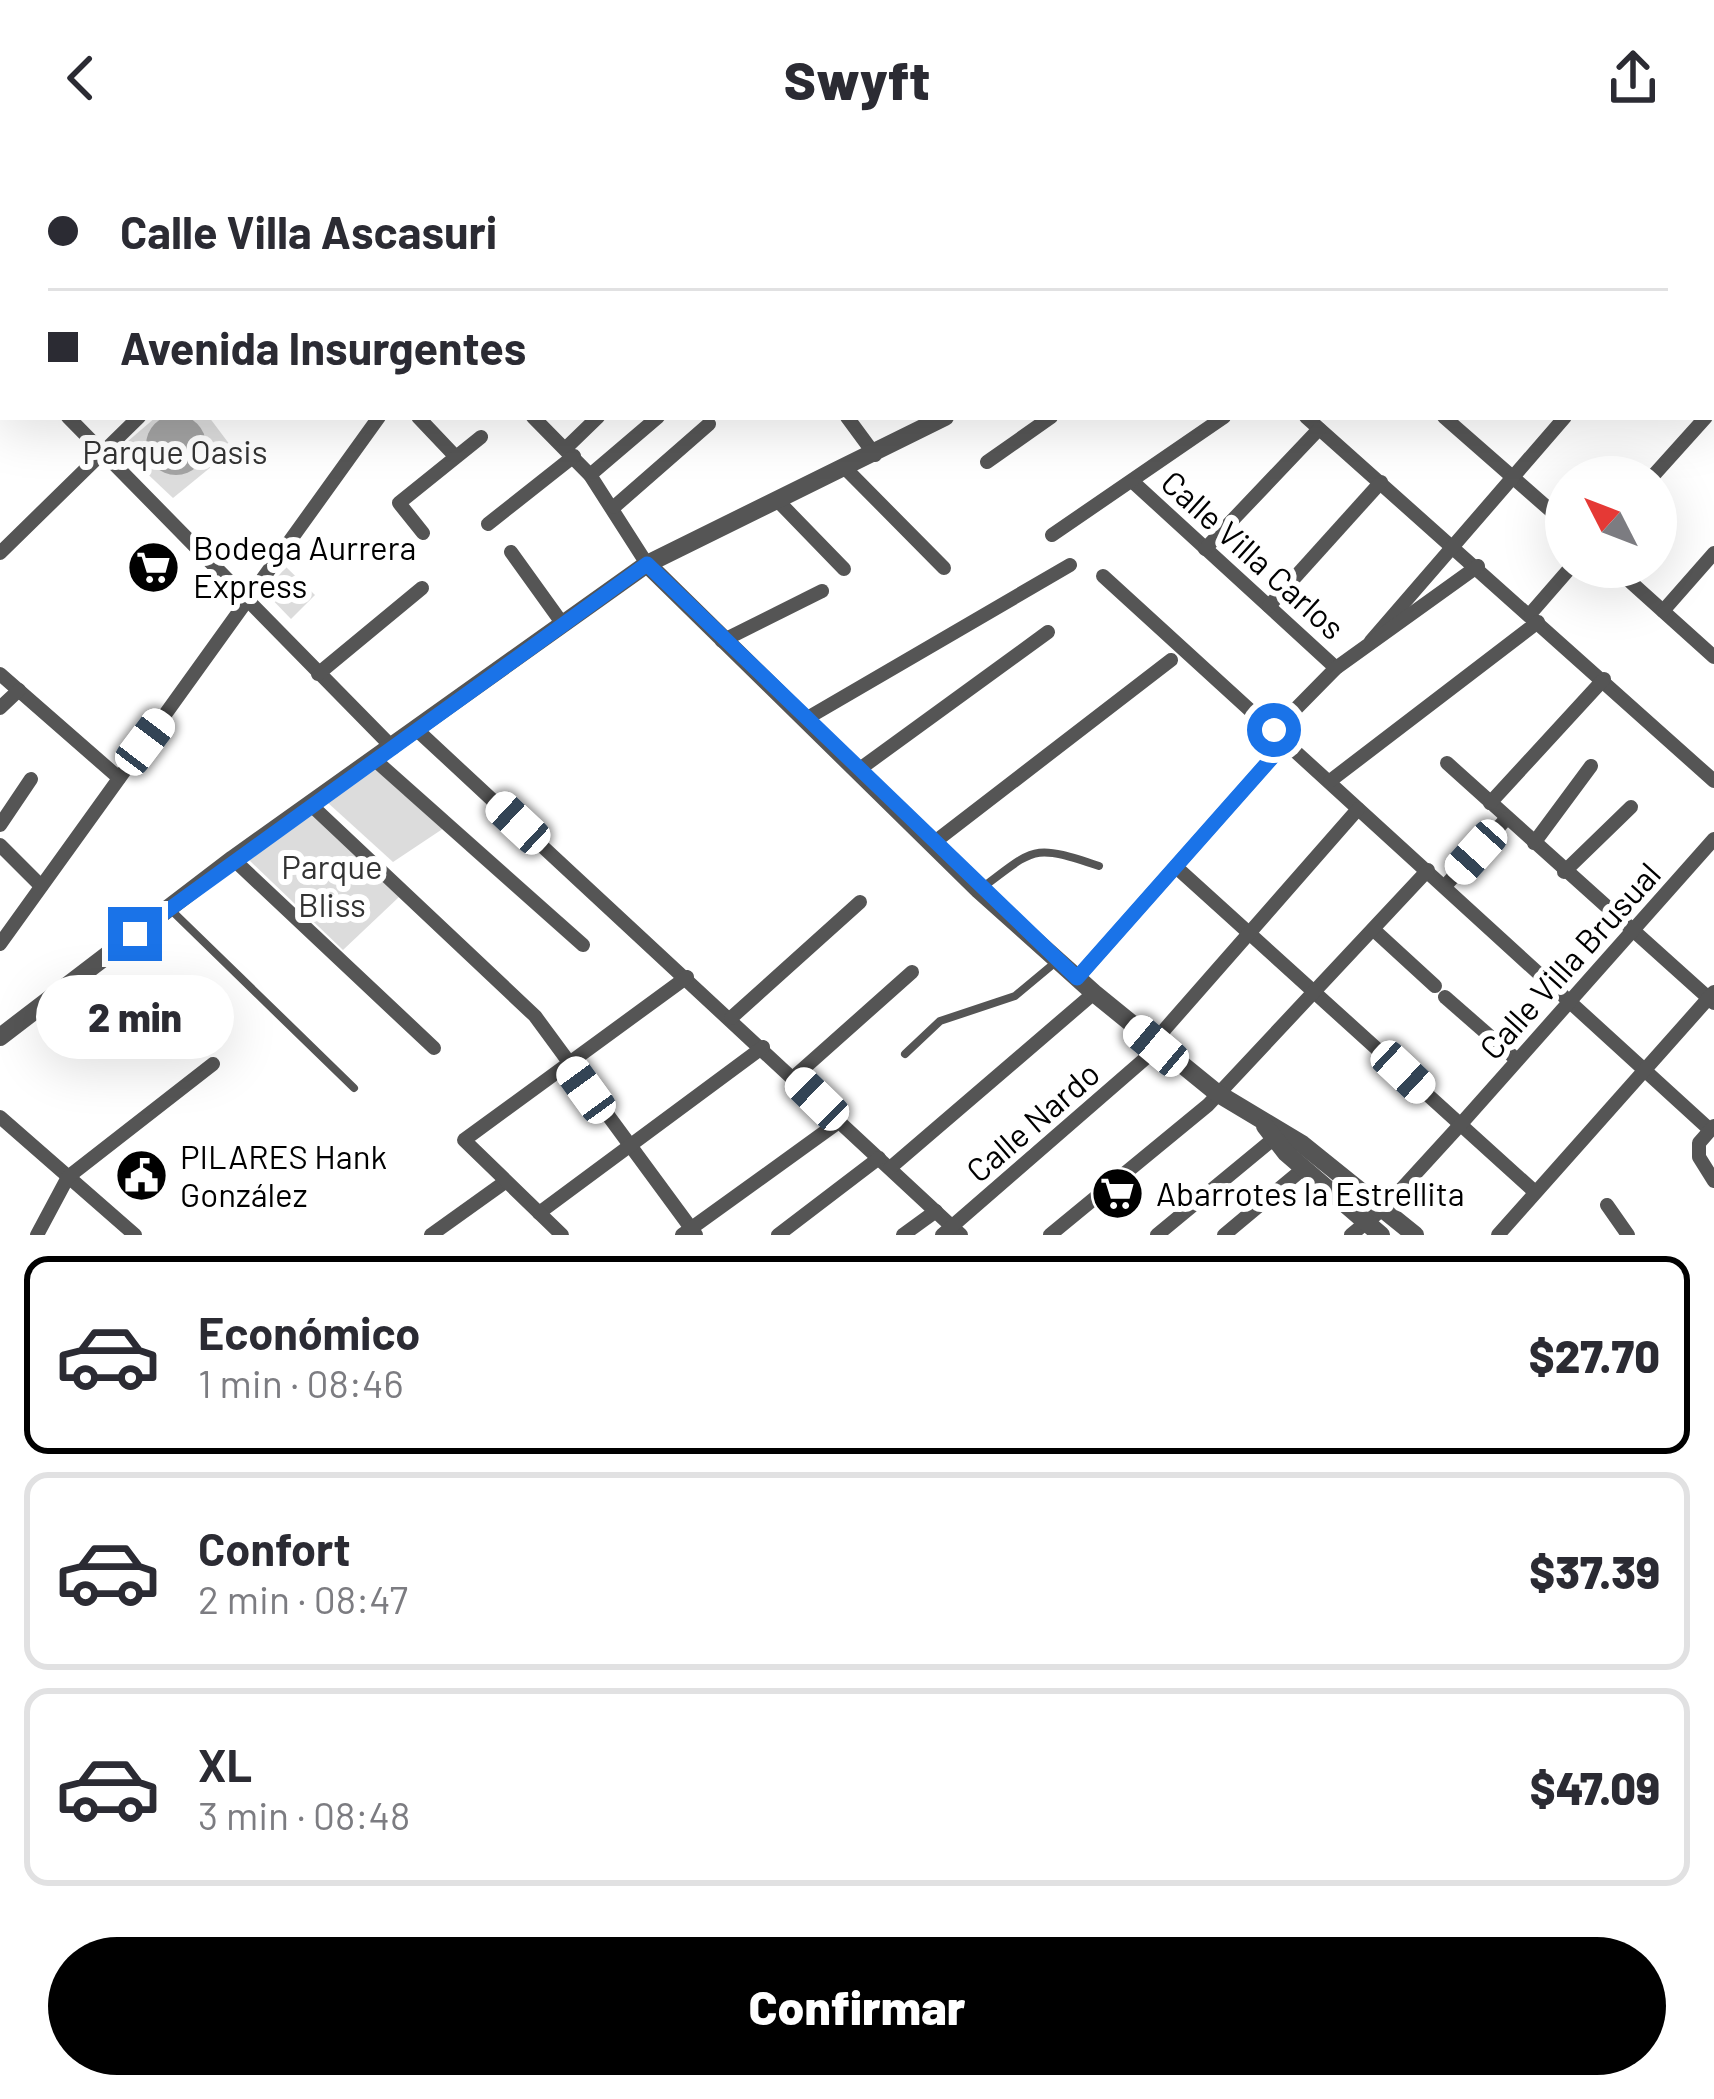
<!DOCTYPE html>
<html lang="es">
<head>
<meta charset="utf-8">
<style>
  :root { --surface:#fff; --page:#f7f7f7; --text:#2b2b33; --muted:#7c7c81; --line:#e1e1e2; --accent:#000 }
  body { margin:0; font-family:Barlow,sans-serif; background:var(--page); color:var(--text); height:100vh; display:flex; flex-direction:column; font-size:45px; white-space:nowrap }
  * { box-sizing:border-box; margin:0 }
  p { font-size:39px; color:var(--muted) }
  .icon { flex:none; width:66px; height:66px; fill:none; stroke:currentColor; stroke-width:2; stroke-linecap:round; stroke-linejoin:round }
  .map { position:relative; height:1079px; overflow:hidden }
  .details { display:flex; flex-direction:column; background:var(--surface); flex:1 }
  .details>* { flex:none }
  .top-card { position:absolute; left:0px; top:0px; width:1716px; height:264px; box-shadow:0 12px 48px #0002; display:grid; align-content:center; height:264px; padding:0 48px; background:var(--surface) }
  .needle { width:78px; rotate:312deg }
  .tools { position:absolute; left:1545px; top:300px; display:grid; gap:24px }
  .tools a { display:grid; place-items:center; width:132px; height:132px; border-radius:50%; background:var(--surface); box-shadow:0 12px 48px #0002; font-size:60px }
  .end { position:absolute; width:54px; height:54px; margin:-27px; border:15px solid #1a73e8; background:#fff; box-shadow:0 0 0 6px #fff }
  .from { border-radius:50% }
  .bubble { position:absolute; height:84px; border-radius:42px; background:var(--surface); box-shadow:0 12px 48px #0002; font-size:39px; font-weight:800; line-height:84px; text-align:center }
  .car { position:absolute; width:36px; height:72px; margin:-36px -18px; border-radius:15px; box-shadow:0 0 9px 3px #0007; background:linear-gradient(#fff 24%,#345 0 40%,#fff 0 76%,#345 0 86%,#fff 0) }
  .top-card b { display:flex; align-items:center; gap:42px; height:114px; font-size:45px }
  .top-card b+b { border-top:3px solid var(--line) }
  .top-card i { width:30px; height:30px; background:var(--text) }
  ul { padding:21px 0 0; list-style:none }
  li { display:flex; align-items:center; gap:36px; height:198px; margin:0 24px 18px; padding:0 24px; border:6px solid var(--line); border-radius:24px }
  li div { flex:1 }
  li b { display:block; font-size:45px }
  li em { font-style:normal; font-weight:800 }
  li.on { border-color:var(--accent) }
  li>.icon { width:108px; height:108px; stroke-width:1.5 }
  .primary-button { display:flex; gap:24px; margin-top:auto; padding:24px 48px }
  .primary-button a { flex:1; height:138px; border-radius:72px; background:var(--accent); color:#fff; font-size:48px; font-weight:800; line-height:138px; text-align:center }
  header { display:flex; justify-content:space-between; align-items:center; height:156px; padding:0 48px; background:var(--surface); font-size:54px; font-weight:800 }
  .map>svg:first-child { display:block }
  .green { fill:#dcdcdc }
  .water { fill:#a3a3a3 }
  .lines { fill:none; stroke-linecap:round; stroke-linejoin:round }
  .service { stroke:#555; stroke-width:8 }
  .minor { stroke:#555; stroke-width:14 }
  .tertiary { stroke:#555; stroke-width:18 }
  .route { stroke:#1a73e8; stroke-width:15 }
  .labels { text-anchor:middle; stroke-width:12; stroke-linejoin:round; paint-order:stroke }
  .park-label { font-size:33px; fill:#333; stroke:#fff }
  .poi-label { font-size:33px; fill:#000; stroke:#fff; text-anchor:start }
  .street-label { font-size:33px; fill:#000; stroke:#fff }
</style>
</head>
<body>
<header><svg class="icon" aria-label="back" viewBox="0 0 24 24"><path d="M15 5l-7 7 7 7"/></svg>Swyft<svg class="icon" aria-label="share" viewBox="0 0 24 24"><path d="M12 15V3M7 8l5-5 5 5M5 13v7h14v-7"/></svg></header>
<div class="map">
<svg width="1714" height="1079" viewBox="0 0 1714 1079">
  <rect width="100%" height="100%" fill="#fff"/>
  <g class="green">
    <polygon points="156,261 209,261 233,293 173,342 120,292"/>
    <polygon points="286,411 315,439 291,463 265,436"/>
    <polygon points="380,606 447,670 393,706 327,646"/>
    <polygon points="310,653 399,741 343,794 248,703"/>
  </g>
  <circle class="water" cx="176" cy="289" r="30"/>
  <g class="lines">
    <g class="service">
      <path d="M979,734c57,-42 51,-47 120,-24"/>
      <polyline points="170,753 354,932"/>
      <polyline points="905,898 940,865 1015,840 1057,805"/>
    </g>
    <g class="minor">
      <polyline points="104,0 107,3"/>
      <polyline points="641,0 644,3"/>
      <polyline points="818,0 821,3"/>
      <polyline points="1036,0 1039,3"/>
      <polyline points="1543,0 1546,3"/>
      <polyline points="1678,0 1682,3"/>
      <polyline points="425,3 429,0"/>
      <polyline points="564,3 566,0"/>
      <polyline points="859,3 862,0"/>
      <polyline points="1713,29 1714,30"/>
      <polyline points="1713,99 1714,98"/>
      <polyline points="1713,151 1714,152"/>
      <polyline points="0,193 3,196"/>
      <polyline points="1713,253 1714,252"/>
      <polyline points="68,261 393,592"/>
      <polyline points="418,261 455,300"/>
      <polyline points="533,261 590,319 647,408"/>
      <polyline points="847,261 875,299"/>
      <polyline points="1306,261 1714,625"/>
      <polyline points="1444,261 1566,368"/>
      <polyline points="566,292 598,261"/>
      <polyline points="987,306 1051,261"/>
      <polyline points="846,313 944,412"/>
      <polyline points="590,319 658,261"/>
      <polyline points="1652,321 1706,261"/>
      <polyline points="1133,326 1336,512"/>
      <polyline points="778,345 844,413"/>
      <polyline points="614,351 709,268"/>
      <polyline points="488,368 574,300"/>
      <polyline points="423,377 399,347 481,281"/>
      <polyline points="1052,379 1224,261"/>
      <polyline points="1205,393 1319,273"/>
      <polyline points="511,396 562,467"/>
      <polyline points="0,397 139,261"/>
      <polyline points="1614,411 1714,501"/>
      <polyline points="1103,420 1708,972"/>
      <polyline points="1269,450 1381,326"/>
      <polyline points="1663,455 1714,397"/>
      <polyline points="1531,457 1571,411"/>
      <polyline points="722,485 822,435"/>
      <polyline points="1371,485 1565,261"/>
      <polyline points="0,518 119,622"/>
      <polyline points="318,518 422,432"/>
      <polyline points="0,552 19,534"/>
      <polyline points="804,564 1070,409"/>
      <polyline points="417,574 961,1079"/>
      <polyline points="1274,575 1336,512 1478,410"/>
      <polyline points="375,604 583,789"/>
      <polyline points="1447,607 1714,847"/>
      <polyline points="857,615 1048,476"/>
      <polyline points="1330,625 1538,466"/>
      <polyline points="1490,647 1604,523"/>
      <polyline points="310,648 535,860 696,1079"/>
      <polyline points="0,669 31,623"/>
      <polyline points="1534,687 1591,610"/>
      <polyline points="932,688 1171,504"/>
      <polyline points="0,689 41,730"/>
      <polyline points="233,703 434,892"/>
      <polyline points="1176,711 1535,1036"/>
      <polyline points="1564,716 1631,651"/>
      <polyline points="1446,729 1506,663"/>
      <polyline points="1375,775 1435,830"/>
      <polyline points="0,788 379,261"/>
      <polyline points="1077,822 1285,587"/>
      <polyline points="1445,841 1517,904"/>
      <polyline points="731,862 860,746"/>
      <polyline points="794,921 912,816"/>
      <polyline points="0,961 135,1079"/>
      <polyline points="1714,970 1699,987 1699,1001 1714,1025"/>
      <polyline points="890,1012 1094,837"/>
      <polyline points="1607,1049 1628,1079"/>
      <polyline points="539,1057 763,891"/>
      <polyline points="37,1079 68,1021 213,908"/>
      <polyline points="431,1079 505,1026"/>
      <polyline points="562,1079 464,984 687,821"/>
      <polyline points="682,1079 840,965"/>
      <polyline points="778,1079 879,1002"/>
      <polyline points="903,1079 936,1055"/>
      <polyline points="942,1079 1147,901 1165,873 1358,653"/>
      <polyline points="1050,1079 1208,949 1428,714"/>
      <polyline points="1157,1079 1278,979"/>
      <polyline points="1224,1079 1304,1012"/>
      <polyline points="1351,1079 1385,1051 1460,969 1714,683"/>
      <polyline points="1498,1079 1714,836"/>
    </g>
    <g class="tertiary">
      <polyline points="1057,3 1058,0"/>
      <polyline points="1445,3 1449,0"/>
      <polyline points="647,408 979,734 1094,837 1217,937 1302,988 1415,1079"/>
      <polyline points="0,881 233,703 647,408 945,261"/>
      <polyline points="1265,970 1286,997 1381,1079"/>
    </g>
  </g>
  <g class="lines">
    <polyline class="route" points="135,778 647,408 1077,822 1285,587 1274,574"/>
  </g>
  <defs>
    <symbol id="supermarket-disc" viewBox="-11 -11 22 22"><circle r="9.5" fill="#000" stroke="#fff"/><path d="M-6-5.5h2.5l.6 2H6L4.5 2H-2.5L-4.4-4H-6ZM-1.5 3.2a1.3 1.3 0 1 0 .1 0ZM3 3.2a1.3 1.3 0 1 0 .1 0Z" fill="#fff"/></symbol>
    <symbol id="civic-disc" viewBox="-11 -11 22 22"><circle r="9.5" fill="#000" stroke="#fff"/><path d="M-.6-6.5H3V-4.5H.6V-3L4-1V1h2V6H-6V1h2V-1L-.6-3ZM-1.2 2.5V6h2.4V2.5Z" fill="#fff"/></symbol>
  </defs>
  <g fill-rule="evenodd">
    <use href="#supermarket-disc" x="124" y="382" width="59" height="59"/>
    <use href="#civic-disc" x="112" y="990" width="59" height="59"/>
    <use href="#supermarket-disc" x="1088" y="1008" width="59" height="59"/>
  </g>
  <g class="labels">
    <g class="park-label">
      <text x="175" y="308">Parque Oasis</text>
      <text x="332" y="723">Parque<tspan x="332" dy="38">Bliss</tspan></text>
    </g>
    <g class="poi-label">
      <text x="193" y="404">Bodega Aurrera<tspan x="193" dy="38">Express</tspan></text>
      <text x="180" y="1013">PILARES Hank<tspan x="180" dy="38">González</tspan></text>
      <text x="1156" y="1050">Abarrotes la Estrellita</text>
    </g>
    <g class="street-label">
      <text transform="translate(1253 399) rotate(42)" y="12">Calle Villa Carlos</text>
      <text transform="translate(1570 805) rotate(-48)" y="12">Calle Villa Brusual</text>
      <text transform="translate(1033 966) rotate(-41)" y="12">Calle Nardo</text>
    </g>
  </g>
</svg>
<div class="tools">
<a><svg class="needle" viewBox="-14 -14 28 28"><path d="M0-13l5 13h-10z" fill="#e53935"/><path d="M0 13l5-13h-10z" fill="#7c7c81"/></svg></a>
</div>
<i class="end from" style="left:1274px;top:574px"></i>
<i class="end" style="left:135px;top:778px"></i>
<div class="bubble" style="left:36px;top:819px;width:198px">2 min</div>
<i class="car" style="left:145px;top:586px;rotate:37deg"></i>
<i class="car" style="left:518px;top:667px;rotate:313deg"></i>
<i class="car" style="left:1476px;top:696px;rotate:222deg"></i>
<i class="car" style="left:1156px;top:890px;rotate:310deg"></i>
<i class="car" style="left:1403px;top:916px;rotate:133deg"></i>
<i class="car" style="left:586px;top:934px;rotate:324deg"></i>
<i class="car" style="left:817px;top:943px;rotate:314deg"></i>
<div class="top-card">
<b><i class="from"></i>Calle Villa Ascasuri</b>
<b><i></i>Avenida Insurgentes</b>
</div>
</div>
<section class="details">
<ul>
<li class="on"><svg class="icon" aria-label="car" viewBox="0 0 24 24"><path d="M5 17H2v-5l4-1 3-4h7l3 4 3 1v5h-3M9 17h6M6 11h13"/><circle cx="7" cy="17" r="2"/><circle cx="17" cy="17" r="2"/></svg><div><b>Económico</b><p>1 min · 08:46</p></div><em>$27.70</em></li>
<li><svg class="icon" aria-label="car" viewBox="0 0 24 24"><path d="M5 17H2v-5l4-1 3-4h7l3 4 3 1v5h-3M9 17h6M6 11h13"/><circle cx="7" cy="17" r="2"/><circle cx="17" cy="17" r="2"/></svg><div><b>Confort</b><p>2 min · 08:47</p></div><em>$37.39</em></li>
<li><svg class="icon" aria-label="car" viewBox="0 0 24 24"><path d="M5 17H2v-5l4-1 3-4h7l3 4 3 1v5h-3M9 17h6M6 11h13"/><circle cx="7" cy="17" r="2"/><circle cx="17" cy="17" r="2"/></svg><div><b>XL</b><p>3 min · 08:48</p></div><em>$47.09</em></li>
</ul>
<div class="primary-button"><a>Confirmar</a></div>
</section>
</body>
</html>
